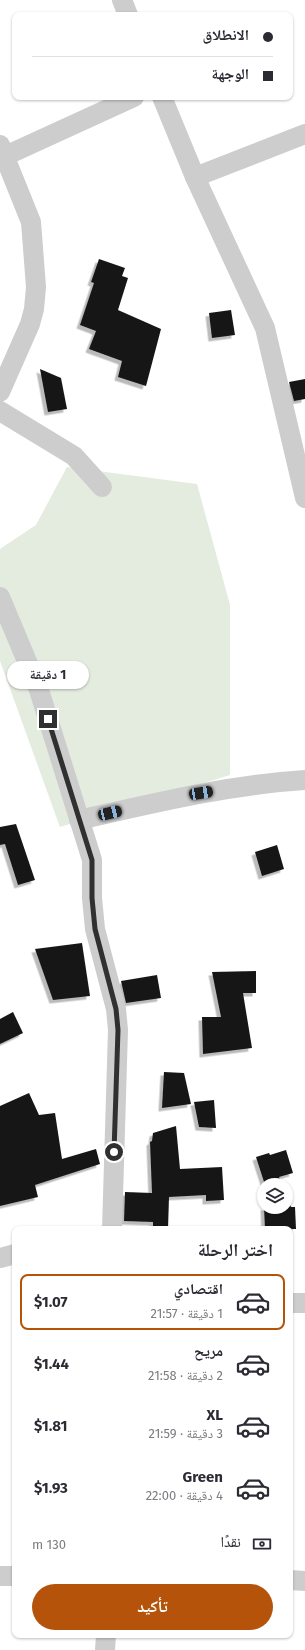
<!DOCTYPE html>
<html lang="ar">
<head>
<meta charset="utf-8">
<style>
  :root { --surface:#fff; --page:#f7f7f7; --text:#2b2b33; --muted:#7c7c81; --line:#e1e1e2; --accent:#b45309 }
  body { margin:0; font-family:"Fira Sans","Noto Naskh Arabic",sans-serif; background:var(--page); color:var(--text); direction:rtl; height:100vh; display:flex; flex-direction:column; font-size:15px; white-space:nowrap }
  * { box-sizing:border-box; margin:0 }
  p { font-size:13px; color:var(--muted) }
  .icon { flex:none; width:22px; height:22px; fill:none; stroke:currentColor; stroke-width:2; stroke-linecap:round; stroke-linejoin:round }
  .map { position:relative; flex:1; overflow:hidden; direction:ltr }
  .drawer { position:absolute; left:12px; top:1226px; width:281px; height:412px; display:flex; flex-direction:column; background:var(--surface); border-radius:8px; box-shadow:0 1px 3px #0004; direction:rtl }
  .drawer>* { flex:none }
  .top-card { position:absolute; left:12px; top:12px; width:281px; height:88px; border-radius:8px; box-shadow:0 1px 3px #0004; direction:rtl; display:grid; align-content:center; height:88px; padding:0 20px; background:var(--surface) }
  .fabs { position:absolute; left:257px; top:1178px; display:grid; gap:8px }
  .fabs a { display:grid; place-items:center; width:36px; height:36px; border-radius:50%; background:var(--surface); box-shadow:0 1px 3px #0004; font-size:20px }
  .end { position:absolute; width:18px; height:18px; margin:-9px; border:5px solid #303030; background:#fff; box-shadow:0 0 0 2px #fff }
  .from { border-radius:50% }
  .bubble { position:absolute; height:28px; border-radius:14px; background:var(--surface); box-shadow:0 1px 3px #0004; font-size:13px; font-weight:700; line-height:28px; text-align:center; direction:rtl }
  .car { position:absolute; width:12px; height:24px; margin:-12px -6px; border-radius:5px; box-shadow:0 0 3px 1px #0007; background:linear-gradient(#222 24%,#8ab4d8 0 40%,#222 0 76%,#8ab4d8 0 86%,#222 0) }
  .top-card b { display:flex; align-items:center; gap:14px; height:38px; font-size:15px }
  .top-card b+b { border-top:1px solid var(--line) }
  .top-card i { width:10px; height:10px; background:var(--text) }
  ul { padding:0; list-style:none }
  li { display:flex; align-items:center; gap:12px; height:56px; margin:0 8px 6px; padding:0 12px; border:2px solid transparent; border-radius:8px }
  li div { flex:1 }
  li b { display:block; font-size:15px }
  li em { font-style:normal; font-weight:700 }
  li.selected { border-color:var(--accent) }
  li>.icon { width:36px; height:36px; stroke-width:1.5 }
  h2 { padding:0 20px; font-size:18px; line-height:48px }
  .pay { display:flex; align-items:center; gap:10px; height:44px; padding:0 20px; font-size:15px }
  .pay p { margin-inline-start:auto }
  .button { display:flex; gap:8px; margin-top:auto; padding:8px 20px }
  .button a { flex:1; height:46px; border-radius:24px; background:var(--accent); color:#fff; font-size:16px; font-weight:700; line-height:46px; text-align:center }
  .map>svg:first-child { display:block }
  .green { fill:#e4ebdf }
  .building { fill:#171717; filter:url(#shadow) }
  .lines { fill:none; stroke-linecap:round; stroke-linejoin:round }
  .minor { stroke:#cdcdcd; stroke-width:20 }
  .route { stroke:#303030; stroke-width:5 }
</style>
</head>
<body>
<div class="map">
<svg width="305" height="1650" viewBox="0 0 305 1650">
  <defs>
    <filter id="shadow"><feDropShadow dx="-3.5" dy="3.5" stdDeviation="0" flood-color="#0004"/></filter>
  </defs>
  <rect width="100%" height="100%" fill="#fff"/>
  <polygon class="green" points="67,467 197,484 230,605 230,775 60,827 0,661 0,549 36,525"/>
  <g class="building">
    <polygon points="99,259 125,268 122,276 128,278 118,310 161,329 146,386 118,377 122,361 89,349 96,331 80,325 94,283 91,282"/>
    <polygon points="231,310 235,335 212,338 209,313"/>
    <polygon points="40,369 61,378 67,409 48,412"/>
    <polygon points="305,379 305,399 294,401 289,382"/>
    <polygon points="16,824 35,880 18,885 5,844 0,845 0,827"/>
    <polygon points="277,845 284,869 262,876 255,852"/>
    <polygon points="82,943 90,996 53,1000 35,949"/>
    <polygon points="256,971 256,993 243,993 252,1048 203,1054 202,1017 221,1017 212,972"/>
    <polygon points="157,975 161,998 126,1003 121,981"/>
    <polygon points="13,1012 23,1033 0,1044 0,1019"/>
    <polygon points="164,1072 184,1073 191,1104 162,1108"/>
    <polygon points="29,1093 39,1115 55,1113 62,1159 96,1149 100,1164 35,1185 38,1197 0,1206 0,1106"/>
    <polygon points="214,1100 216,1128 199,1127 194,1102"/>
    <polygon points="176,1126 180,1169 222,1167 224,1200 206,1201 206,1195 169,1197 168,1229 153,1229 153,1222 124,1221 125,1192 152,1193 150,1142 152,1141 153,1133"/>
    <polygon points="286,1150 293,1173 279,1177 282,1185 265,1185 256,1157 269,1153 270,1155"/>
    <polygon points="286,1195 291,1207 295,1207 296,1229 265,1229 264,1207 286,1207"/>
  </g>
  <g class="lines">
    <g class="minor">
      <polyline points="122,0 128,15"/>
      <polyline points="162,97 195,177 265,328 305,498"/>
      <polyline points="0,145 31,222 36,287 34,309 30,324 0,392"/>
      <polyline points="5,156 134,97"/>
      <polyline points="195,177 305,134"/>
      <polyline points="0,411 74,456 102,487"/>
      <polyline points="0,597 39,690 92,860 92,898 95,929 116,1009 118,1030 112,1229"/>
      <path d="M79,820c75,-17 149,-35 226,-40"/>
      <polyline points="0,1258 15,1254"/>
      <polyline points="290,1303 305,1303"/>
      <polyline points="0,1576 15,1576"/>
      <polyline points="290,1580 305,1581"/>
      <polyline points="105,1650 106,1635"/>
    </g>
  </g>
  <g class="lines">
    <polyline class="route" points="48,719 92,860 92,898 95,929 116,1009 118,1030 114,1152"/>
  </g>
</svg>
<div class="fabs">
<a><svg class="icon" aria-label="layers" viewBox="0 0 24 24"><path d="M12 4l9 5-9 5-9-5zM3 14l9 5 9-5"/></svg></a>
</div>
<i class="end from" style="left:114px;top:1152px"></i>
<i class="end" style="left:48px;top:719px"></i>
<div class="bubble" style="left:7px;top:661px;width:82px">1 دقيقة</div>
<i class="car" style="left:201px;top:793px;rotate:81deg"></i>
<i class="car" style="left:110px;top:813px;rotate:77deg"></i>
<div class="top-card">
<b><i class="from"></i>الانطلاق</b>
<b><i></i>الوجهة</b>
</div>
<section class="drawer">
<h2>اختر الرحلة</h2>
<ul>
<li class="selected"><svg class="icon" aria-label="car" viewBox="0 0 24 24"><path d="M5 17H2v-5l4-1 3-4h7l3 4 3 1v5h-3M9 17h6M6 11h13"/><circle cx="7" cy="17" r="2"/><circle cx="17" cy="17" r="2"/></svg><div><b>اقتصادي</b><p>1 دقيقة · 21:57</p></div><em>$1.07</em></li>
<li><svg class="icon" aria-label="car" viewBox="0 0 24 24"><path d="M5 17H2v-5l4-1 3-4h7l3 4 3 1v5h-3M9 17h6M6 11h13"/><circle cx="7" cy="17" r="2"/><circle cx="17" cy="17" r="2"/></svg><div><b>مريح</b><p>2 دقيقة · 21:58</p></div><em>$1.44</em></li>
<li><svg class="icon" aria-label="car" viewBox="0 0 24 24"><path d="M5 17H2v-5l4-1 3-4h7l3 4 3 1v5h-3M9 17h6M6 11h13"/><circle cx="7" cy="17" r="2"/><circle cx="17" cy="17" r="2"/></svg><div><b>XL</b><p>3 دقيقة · 21:59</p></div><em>$1.81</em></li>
<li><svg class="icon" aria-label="car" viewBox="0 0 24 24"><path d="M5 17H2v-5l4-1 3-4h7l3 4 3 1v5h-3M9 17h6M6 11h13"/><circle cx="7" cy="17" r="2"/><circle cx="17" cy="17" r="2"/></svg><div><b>Green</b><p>4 دقيقة · 22:00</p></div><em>$1.93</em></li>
</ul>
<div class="pay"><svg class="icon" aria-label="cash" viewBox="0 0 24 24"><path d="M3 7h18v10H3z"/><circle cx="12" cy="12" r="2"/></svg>نقدًا<p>130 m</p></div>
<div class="button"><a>تأكيد</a></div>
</section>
</div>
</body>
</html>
